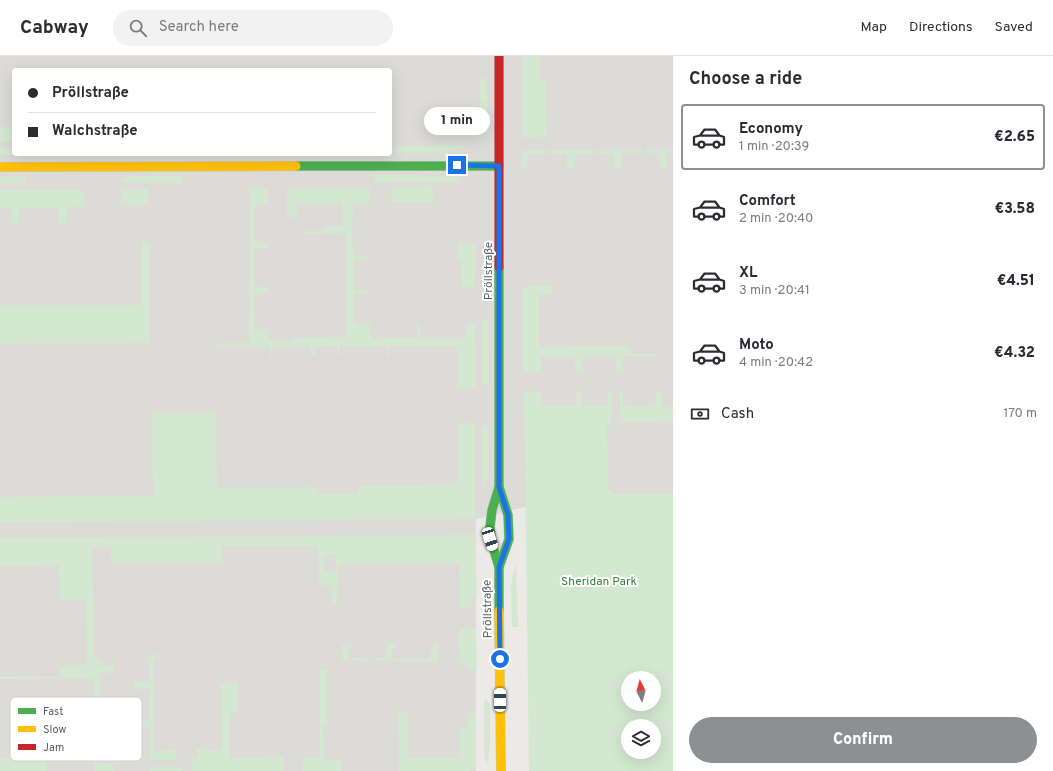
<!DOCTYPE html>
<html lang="en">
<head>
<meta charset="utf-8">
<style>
  :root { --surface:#fff; --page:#f2f2f3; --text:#2b2b33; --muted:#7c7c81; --line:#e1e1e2; --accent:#8d9092 }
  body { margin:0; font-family:Overpass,sans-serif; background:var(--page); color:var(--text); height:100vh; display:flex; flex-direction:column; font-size:15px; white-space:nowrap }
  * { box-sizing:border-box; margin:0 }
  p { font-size:13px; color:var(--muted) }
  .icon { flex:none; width:22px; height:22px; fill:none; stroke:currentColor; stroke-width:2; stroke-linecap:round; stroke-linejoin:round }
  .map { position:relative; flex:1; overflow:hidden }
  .details { display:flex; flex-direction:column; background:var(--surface); width:380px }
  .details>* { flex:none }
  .guide { position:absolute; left:12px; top:12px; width:380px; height:88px; border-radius:4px; box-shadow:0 4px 16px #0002; display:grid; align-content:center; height:88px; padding:0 16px; background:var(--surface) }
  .needle { width:26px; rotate:354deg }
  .buttons { position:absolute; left:621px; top:615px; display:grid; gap:8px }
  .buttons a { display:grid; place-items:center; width:40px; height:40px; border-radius:50%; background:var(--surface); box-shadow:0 4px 16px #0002; font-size:20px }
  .end { position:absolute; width:18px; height:18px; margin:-9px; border:5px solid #1a73e8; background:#fff; box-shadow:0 0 0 2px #fff }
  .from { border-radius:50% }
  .bubble { position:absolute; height:28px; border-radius:14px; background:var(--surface); box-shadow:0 4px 16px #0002; font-size:13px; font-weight:800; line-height:28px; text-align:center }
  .car { position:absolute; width:12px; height:24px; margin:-12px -6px; border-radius:5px; box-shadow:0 0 3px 1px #0007; background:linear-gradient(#fff 24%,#345 0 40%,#fff 0 76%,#345 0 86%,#fff 0) }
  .guide b { display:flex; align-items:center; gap:14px; height:38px; font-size:15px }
  .guide b+b { border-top:1px solid var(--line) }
  .guide i { width:10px; height:10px; background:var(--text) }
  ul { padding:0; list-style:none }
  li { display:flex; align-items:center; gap:12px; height:66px; margin:0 8px 6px; padding:0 8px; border:2px solid transparent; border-radius:4px }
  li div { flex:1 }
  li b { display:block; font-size:15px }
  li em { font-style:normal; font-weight:800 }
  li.selected { border-color:var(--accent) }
  li>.icon { width:36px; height:36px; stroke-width:1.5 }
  h2 { padding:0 16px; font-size:18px; line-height:48px }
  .pay { display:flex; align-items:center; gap:10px; height:44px; padding:0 16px; font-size:15px }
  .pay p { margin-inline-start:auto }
  .cta { display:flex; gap:8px; margin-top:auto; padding:8px 16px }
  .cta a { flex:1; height:46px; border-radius:24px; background:var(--accent); color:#fff; font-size:16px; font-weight:800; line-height:46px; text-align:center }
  header { display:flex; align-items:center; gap:24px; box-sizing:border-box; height:56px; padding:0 20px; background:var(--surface); border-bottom:1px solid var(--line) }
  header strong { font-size:19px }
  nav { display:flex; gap:22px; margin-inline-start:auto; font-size:14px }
  .search { width:280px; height:36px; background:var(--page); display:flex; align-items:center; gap:10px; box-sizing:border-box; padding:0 14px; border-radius:22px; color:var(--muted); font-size:15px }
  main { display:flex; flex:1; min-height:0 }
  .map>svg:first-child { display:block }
  .industrial { fill:#dcdbd7; fill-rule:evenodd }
  .green { fill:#d4e8d1; fill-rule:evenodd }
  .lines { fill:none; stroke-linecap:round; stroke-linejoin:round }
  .fast-casing { stroke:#c7c7c6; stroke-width:10 }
  .slow-casing { stroke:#c7c7c6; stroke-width:10 }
  .jam-casing { stroke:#c7c7c6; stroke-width:10 }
  .fast { stroke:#4caf50; stroke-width:9 }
  .slow { stroke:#ffc107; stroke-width:9 }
  .jam { stroke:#c62828; stroke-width:9 }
  .route { stroke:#1a73e8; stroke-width:5 }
  .labels { text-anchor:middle; stroke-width:4; stroke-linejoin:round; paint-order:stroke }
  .street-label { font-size:12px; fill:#5b5f64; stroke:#fff }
  .park-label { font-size:12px; fill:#348236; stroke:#fff }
  .key { fill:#fff; stroke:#cecfd0; stroke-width:1 }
  .key-label { font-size:11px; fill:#5b5f64 }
</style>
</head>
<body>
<header>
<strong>Cabway</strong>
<div class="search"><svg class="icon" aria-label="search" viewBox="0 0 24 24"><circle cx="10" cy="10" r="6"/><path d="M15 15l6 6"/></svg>Search here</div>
<nav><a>Map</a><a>Directions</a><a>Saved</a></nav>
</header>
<main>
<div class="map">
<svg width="673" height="715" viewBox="0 0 673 715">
  <rect width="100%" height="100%" fill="#ebeae6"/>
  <path class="industrial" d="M0,0h673v450l-149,1 -48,12v252h-476zM14,14h376v84h-376z"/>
  <g class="green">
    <polygon points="521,0 540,0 540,25 546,25 547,81 522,82"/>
    <polygon points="483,21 487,24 487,66 485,71 480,69 480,24"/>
    <rect x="0" y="71" width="14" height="15"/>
    <polygon points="396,90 464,90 465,92 438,97 396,97"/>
    <rect x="0" y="92" width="11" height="7"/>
    <polygon points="600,93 642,93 642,97 621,97 621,113 614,113 613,98 600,98"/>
    <polygon points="647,93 673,93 673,97 667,97 667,112 660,112 659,97 647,97"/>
    <polygon points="522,94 549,94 549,98 528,98 527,113 521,113"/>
    <polygon points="553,94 596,94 596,98 575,98 575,113 567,113 567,98 553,98"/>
    <polygon points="374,118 462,121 457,126 374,126"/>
    <polygon points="0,120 26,120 26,127 0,128"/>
    <polygon points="125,120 183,120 183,127 126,127 121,124"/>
    <polygon points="433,131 433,146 392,146 392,132"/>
    <polygon points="370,132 370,147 353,147 352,189 354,189 354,200 370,200 370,203 354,203 354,234 370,234 370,237 354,237 354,268 370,268 371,283 417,282 417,268 420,268 420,283 466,283 466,268 475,267 476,332 457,332 457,290 390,290 390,299 387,299 387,290 340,290 340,299 337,299 337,290 315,291 315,300 311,300 310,291 273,291 273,300 270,300 270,291 217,291 217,287 249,287 250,133 267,133 268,148 254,149 254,187 267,187 267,192 254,192 254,231 268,231 268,237 254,237 254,273 268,273 268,285 293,285 293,282 346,281 345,177 304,178 304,175 326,175 327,170 343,170 342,147 297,148 297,161 287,161 287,133"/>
    <rect x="121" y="133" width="27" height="16"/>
    <polygon points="0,134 83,134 84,151 67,151 67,167 59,167 59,152 19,152 19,167 12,167 12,152 0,152"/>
    <polygon points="141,186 149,186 149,287 0,288 0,249 141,249"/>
    <polygon points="458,187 476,188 475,231 461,231 461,205 458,205"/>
    <polygon points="526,230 549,230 553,232 553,237 539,238 539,291 628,290 629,298 660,298 660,300 623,300 623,316 616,316 615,300 582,301 583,316 575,316 575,301 541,301 541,316 523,316 523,233"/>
    <polygon points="485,264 488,266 489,327 484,329 482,327 481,266"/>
    <path d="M577,335h5v15h26v-15h4l-1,34h-4l1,65h3l1,4h61v277h-144l-5,-379h17v14h35zM628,622h26v26h-26zM628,670h26v26h-26z"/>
    <polygon points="620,335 623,335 623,350 655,351 656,336 663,336 663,351 673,351 673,365 621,366"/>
    <polygon points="152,357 216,357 217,432 317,431 317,438 357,438 357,430 457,429 457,367 475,367 475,463 0,466 0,441 153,440"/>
    <polygon points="486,368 488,371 489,415 483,436 481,370"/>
    <path d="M475,479l2,61 -5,2 -1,9 6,1h-17l-1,-45 -121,1 -1,39 -5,1v-19h-13l-1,-39h-96l1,17h-112v-16h-19l2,111h6v8h15v7h-15v40h15v7h-15l-1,44h14l1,7h-19l-1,-93 -94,1v-2h59v-9l7,-3h21l-1,-65h-26l-1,-35 -59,1v-28zM324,498h12v18h-12z"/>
    <polygon points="516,507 518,571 512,571 511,528"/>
    <polygon points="462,573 476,573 477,614 468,614 468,607 460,607 458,576"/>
    <polygon points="390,587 396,588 390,602 397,604 398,602 405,604 406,602 412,604 413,602 420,604 421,602 428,604 434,588 437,587 438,605 342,604 341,589 351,588 346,602 353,604 354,601 361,603 362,601 369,604 369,602 376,604 377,601 384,603"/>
    <polygon points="146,599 164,599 164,601 154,602 154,695 177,694 176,704 150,704 149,672 134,672 134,666 149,665 149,633 133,633 133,626 149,626 149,602 146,602"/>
    <polygon points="320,614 327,614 327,670 323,670 324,704 341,704 341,715 303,715 302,702 320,702"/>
    <polygon points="221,627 238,627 238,657 229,657 229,702 284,701 284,715 192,715 192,702 197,702 197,693 222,694"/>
    <polygon points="486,643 490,648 490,690 488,707 485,703 484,696 484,647"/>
    <polygon points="408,656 408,702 459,702 460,672 468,672 468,657 476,657 476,710 470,715 399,715 398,656"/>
    <rect x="0" y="702" width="47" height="13"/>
    <rect x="150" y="711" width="33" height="4"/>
  </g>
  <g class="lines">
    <defs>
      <g id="fast">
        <polyline points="296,110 499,110"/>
        <polyline points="499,211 499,431 492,454 490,471 492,488 499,511 499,555"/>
        <polyline points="499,431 508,459 509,483 499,511"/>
      </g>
      <g id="slow">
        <polyline points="0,111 296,110"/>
        <polyline points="499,555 501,715"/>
      </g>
      <polyline id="jam" points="499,0 499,211"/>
    </defs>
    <use href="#fast" class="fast-casing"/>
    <use href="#slow" class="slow-casing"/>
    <use href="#jam" class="jam-casing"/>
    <use href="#fast" class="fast"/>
    <use href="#slow" class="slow"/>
    <use href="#jam" class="jam"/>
  </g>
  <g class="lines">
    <polyline class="route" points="457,109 499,110 499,431 508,459 509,483 499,511 500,603"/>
  </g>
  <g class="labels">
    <g class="street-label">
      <text transform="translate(488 215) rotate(-90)" y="4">Pröllstraße</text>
      <text transform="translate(487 553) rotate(-91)" y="4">Pröllstraße</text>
    </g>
    <g class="park-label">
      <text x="599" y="529">Sheridan Park</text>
    </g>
  </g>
  <rect x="10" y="641" width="132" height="64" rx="6" class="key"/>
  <rect x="18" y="652" width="18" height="6" fill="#4caf50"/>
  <rect x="18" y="670" width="18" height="6" fill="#ffc107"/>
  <rect x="18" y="688" width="18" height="6" fill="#c62828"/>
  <g class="key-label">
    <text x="43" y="659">Fast</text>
    <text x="43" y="677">Slow</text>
    <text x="43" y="695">Jam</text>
  </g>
</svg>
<div class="buttons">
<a><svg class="needle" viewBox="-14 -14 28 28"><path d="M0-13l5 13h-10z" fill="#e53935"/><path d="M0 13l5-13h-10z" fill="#7c7c81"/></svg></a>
<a><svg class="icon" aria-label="layers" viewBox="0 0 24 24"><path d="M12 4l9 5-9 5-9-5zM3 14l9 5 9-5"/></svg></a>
</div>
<i class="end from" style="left:500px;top:603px"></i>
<i class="end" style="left:457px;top:109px"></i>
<div class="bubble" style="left:424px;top:51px;width:66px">1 min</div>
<i class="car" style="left:490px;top:483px;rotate:162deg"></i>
<i class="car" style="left:500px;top:644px;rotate:0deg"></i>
<div class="guide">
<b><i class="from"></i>Pröllstraße</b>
<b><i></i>Walchstraße</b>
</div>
</div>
<section class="details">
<h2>Choose a ride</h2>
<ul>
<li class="selected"><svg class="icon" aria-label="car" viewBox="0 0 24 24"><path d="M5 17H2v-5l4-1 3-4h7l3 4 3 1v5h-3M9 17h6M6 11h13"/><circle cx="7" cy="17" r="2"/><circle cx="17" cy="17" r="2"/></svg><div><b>Economy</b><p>1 min · 20:39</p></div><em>€2.65</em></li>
<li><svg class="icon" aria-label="car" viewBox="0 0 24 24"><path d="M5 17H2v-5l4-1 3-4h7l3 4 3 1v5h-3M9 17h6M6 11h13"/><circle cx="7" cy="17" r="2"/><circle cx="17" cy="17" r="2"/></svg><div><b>Comfort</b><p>2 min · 20:40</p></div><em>€3.58</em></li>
<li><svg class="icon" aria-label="car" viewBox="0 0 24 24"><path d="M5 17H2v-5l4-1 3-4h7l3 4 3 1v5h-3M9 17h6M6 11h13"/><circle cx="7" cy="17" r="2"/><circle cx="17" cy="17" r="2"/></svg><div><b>XL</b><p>3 min · 20:41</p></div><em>€4.51</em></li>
<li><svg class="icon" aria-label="car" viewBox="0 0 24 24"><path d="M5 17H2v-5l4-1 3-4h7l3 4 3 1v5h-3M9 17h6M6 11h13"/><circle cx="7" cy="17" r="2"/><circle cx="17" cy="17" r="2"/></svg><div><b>Moto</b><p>4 min · 20:42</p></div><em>€4.32</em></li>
</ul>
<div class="pay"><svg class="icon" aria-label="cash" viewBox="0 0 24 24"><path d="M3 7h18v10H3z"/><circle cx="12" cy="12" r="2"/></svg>Cash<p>170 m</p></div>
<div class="cta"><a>Confirm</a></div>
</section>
</main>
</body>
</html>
